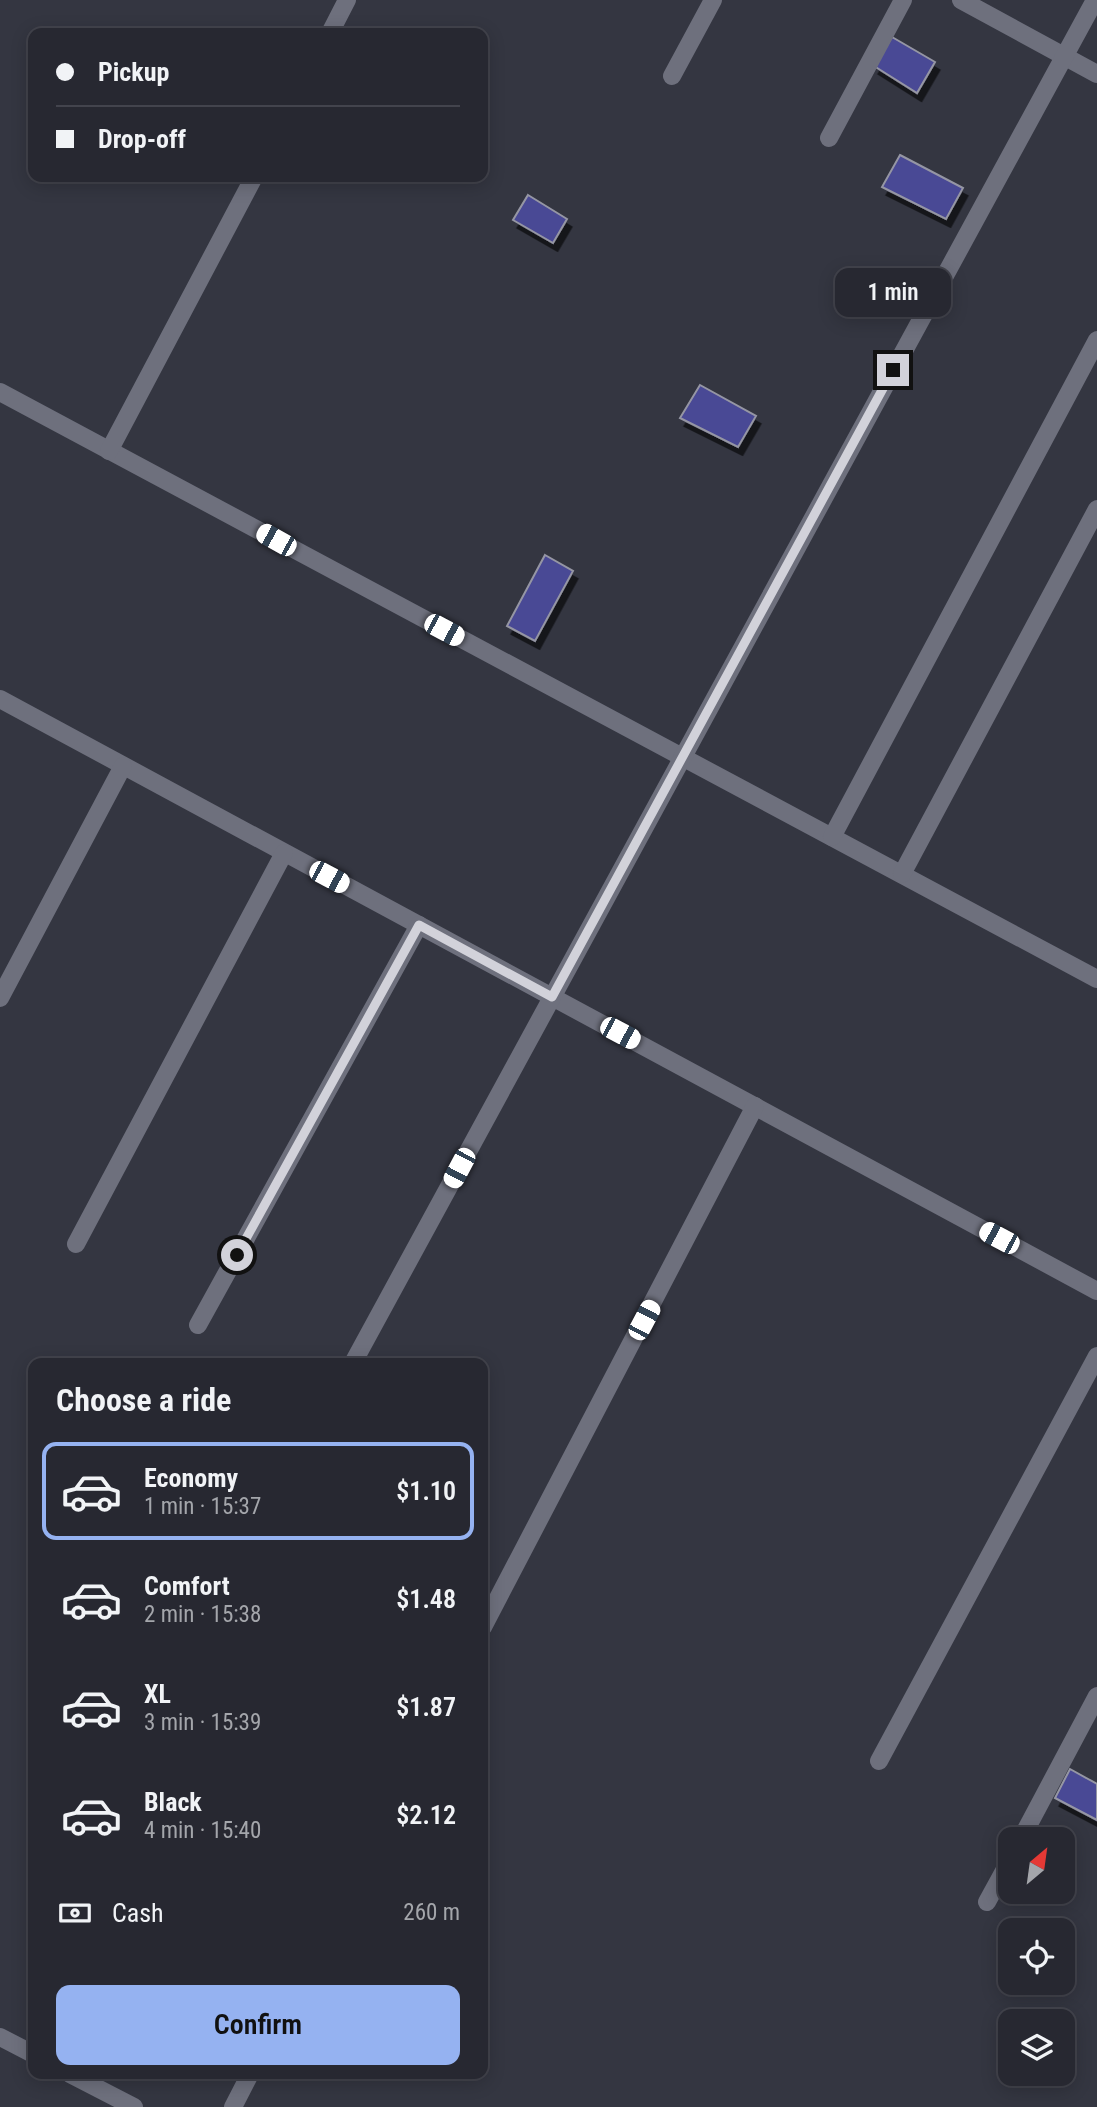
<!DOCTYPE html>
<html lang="en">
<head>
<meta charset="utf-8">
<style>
  :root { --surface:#272831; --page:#2f3039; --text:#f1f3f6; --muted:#a4a6ab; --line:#43444d; --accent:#95b2f1 }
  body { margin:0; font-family:"Roboto Condensed",sans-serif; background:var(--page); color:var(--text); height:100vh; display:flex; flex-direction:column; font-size:26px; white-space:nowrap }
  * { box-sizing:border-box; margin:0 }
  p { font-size:23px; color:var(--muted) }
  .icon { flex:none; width:38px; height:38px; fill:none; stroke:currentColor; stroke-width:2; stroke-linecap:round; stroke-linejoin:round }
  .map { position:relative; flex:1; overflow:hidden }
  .side { position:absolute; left:28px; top:1358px; width:460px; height:721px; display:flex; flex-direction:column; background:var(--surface); border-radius:14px; box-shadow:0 4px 18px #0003,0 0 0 2px var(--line) }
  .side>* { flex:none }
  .hud { position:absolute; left:28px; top:28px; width:460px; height:154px; border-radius:14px; box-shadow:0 4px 18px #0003,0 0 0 2px var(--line); display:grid; align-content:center; height:154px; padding:0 28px; background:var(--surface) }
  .needle { width:46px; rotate:29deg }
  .tools { position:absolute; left:998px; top:1827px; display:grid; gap:14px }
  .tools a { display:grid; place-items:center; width:77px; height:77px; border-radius:14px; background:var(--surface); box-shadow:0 4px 18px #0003,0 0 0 2px var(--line); font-size:35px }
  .end { position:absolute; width:32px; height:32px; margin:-16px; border:9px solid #d2d2da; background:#111; box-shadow:0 0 0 4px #111 }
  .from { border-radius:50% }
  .bubble { position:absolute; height:49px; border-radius:14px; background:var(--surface); box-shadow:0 4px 18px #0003,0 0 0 2px var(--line); font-size:23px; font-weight:600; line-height:49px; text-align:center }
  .car { position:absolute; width:21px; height:42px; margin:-21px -10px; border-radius:9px; box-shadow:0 0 5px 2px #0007; background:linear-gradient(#fff 24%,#345 0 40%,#fff 0 76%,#345 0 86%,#fff 0) }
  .hud b { display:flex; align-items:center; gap:24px; height:66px; font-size:26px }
  .hud b+b { border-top:2px solid var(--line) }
  .hud i { width:18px; height:18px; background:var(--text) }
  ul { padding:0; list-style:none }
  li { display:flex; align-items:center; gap:21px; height:98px; margin:0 14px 10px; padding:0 14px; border:4px solid transparent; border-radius:14px }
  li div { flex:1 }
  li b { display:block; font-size:26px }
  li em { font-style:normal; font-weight:600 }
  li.selected { border-color:var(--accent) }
  li>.icon { width:63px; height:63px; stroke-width:1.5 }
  h2 { padding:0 28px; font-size:32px; line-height:84px }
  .pay { display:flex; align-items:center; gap:18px; height:77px; padding:0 28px; font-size:26px }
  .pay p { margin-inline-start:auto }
  .button { display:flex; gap:14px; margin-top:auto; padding:14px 28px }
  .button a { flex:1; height:80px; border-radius:14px; background:var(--accent); color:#111; font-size:28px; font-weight:600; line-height:80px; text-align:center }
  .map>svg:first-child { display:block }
  .building { fill:#494895; stroke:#9596a4; stroke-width:2; filter:url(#shadow) }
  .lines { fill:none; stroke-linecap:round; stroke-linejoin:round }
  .street { stroke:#6e707d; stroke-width:18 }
  .route { stroke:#d2d2da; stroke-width:9 }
</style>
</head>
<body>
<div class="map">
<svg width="1097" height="2107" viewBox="0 0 1097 2107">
  <defs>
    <filter id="shadow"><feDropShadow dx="4.5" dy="8" stdDeviation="0" flood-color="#0009"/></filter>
  </defs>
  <rect width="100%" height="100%" fill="#343641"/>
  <g class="building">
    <polygon points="892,37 935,62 917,93 874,66"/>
    <polygon points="900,155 963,188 946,219 882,187"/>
    <polygon points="528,195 567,219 553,243 513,220"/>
    <polygon points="700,385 756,416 738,447 680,418"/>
    <polygon points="545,555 573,571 535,641 507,626"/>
    <polygon points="1070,1769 1097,1784 1097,1820 1055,1798"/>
  </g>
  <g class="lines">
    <g class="street">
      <polyline points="961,0 1097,74"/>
      <polyline points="330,33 347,0"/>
      <polyline points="672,76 713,0"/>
      <polyline points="829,138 903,0"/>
      <polyline points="0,392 1097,979"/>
      <polyline points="109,451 254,177"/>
      <polyline points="0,699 1097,1291"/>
      <polyline points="832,837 1097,340"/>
      <polyline points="902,874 1097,509"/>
      <polyline points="0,998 123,766"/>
      <polyline points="76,1244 284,853"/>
      <polyline points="198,1325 419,925"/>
      <polyline points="353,1363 1095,0"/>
      <polyline points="483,1627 755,1106"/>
      <polyline points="879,1761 1097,1356"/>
      <polyline points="1021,1839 1097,1696"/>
      <polyline points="987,1902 1010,1860"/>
      <polyline points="0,2037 33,2054"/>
      <polyline points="70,2074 134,2107"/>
      <polyline points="233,2107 250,2074"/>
    </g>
  </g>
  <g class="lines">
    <polyline class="route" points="237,1255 419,925 552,997 893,370"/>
  </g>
</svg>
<div class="tools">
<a><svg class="needle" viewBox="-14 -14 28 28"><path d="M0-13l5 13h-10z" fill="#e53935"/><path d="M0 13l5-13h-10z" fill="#a4a6ab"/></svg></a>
<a><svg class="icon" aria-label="locate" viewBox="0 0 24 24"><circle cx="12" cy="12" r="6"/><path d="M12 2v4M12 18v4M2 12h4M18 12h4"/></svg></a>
<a><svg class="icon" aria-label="layers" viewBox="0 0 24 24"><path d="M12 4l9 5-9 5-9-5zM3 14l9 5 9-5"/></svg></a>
</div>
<i class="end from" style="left:237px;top:1255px"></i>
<i class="end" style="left:893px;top:370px"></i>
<div class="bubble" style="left:835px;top:268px;width:116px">1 min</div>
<i class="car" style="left:276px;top:540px;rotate:299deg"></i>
<i class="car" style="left:444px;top:630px;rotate:118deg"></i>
<i class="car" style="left:329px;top:877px;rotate:118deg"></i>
<i class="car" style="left:620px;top:1033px;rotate:118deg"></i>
<i class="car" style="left:459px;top:1168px;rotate:208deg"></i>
<i class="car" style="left:999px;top:1238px;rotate:298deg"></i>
<i class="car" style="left:644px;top:1320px;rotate:28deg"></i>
<div class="hud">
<b><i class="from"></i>Pickup</b>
<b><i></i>Drop-off</b>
</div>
<section class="side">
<h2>Choose a ride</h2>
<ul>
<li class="selected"><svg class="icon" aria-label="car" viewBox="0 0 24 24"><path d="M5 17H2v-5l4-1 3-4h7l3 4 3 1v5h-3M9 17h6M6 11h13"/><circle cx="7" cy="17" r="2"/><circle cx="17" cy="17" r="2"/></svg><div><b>Economy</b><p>1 min · 15:37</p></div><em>$1.10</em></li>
<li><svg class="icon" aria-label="car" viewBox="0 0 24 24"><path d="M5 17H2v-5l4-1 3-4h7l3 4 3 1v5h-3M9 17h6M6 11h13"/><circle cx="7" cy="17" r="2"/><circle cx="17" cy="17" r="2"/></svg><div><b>Comfort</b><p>2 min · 15:38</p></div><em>$1.48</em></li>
<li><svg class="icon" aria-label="car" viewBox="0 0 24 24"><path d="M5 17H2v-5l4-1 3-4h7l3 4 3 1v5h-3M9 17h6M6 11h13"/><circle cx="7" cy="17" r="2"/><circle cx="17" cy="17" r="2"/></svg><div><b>XL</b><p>3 min · 15:39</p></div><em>$1.87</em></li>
<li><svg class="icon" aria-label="car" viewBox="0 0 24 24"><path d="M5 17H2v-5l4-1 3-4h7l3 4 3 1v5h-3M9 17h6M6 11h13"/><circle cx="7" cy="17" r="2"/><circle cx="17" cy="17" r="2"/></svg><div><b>Black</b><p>4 min · 15:40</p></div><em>$2.12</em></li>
</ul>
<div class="pay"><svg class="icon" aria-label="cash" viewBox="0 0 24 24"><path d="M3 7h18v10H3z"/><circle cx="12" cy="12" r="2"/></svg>Cash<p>260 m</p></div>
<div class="button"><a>Confirm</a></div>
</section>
</div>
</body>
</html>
